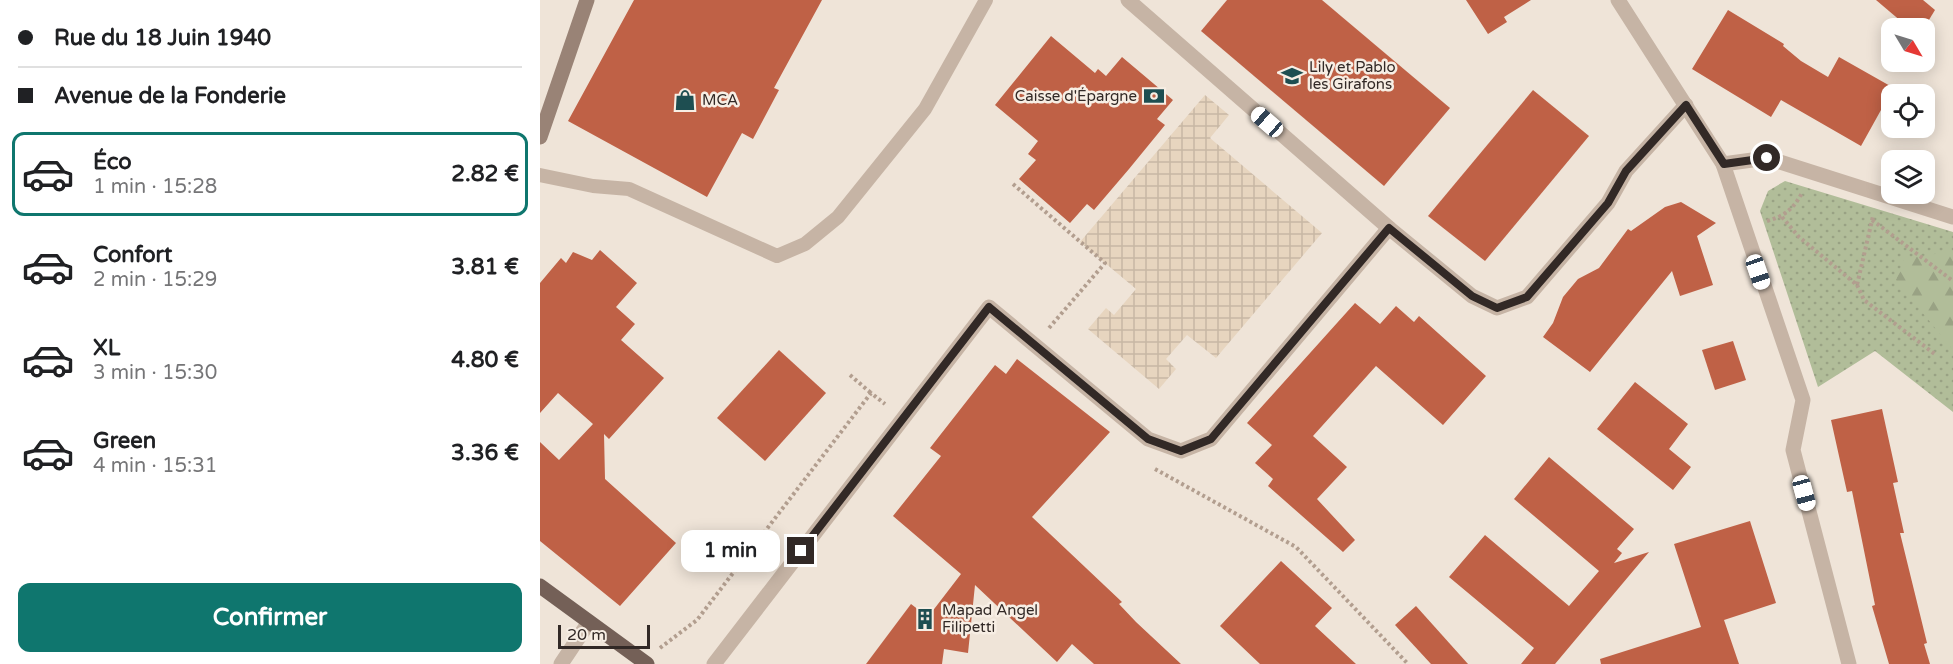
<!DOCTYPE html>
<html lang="fr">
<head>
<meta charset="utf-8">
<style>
  :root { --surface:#fff; --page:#f6f6f6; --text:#202124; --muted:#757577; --line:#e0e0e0; --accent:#0f766e }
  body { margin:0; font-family:"Varela Round",sans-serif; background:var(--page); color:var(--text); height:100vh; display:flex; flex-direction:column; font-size:22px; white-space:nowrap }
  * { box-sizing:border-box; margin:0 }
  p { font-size:20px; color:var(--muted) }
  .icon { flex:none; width:33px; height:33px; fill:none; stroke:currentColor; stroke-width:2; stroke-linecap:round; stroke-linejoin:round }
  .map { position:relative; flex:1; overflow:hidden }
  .details { display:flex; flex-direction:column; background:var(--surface); width:540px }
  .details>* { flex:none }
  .top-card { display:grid; align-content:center; height:132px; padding:0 18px; background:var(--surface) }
  .needle { width:39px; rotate:128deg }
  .tools { position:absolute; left:1341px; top:18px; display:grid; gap:12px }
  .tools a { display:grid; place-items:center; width:54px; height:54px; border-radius:12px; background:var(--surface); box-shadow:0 3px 15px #0003; font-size:30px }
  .scale { position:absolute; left:18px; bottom:15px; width:92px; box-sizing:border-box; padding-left:6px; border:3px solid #322926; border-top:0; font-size:16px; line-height:21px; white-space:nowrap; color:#322926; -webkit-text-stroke:4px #f7eee4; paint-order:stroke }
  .end { position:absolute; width:27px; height:27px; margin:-14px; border:8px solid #322926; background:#fff; box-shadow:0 0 0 3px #fff }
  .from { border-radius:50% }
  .bubble { position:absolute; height:42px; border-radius:12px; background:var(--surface); box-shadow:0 3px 15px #0003; font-size:20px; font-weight:700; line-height:42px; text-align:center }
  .car { position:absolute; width:18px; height:36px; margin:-18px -9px; border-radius:8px; box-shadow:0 0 4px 2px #0007; background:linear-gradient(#fff 24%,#345 0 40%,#fff 0 76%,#345 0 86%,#fff 0) }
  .top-card b { display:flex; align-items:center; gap:21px; height:57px; font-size:22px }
  .top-card b+b { border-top:2px solid var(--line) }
  .top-card i { width:15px; height:15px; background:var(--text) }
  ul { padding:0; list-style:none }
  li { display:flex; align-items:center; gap:18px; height:84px; margin:0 12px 9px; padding:0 6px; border:3px solid transparent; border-radius:12px }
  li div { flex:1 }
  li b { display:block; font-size:22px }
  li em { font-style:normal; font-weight:700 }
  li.current { border-color:var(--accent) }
  li>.icon { width:54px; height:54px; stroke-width:1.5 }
  .primary-button { display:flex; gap:12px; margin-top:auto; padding:12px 18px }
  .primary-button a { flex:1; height:69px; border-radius:12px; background:var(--accent); color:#fff; font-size:24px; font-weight:700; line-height:69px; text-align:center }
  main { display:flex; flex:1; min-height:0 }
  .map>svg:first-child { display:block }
  .grass { fill:url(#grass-dots) }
  .forest { fill:url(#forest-firs) }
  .plaza { fill:url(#plaza-grid) }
  .building { fill:#bf6146 }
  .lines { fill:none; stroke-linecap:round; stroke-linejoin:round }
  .path { stroke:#b29e8f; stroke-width:4; stroke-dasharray:3 3; stroke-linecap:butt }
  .service { stroke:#c6b4a5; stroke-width:14 }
  .minor { stroke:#c6b4a5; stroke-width:15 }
  .secondary { stroke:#998376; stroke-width:15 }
  .primary { stroke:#746057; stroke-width:15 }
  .route { stroke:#322926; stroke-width:8 }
  .labels { text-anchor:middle; stroke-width:5; stroke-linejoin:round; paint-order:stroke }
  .poi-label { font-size:15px; fill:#322926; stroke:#f7eee4; text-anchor:start }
</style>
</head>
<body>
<main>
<section class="details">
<div class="top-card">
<b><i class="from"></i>Rue du 18 Juin 1940</b>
<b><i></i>Avenue de la Fonderie</b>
</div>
<ul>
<li class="current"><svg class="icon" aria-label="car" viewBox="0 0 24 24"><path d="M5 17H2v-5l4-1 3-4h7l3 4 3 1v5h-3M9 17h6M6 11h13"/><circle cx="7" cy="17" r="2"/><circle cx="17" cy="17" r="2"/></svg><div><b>Éco</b><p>1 min · 15:28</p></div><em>2.82 €</em></li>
<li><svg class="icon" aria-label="car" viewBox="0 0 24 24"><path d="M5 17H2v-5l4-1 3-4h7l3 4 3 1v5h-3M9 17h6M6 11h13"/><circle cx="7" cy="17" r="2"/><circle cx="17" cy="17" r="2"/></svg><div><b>Confort</b><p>2 min · 15:29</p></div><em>3.81 €</em></li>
<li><svg class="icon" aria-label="car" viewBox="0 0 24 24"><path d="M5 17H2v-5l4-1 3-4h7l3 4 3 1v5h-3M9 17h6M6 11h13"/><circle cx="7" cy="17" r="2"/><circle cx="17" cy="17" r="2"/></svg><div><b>XL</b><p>3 min · 15:30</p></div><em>4.80 €</em></li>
<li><svg class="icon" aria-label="car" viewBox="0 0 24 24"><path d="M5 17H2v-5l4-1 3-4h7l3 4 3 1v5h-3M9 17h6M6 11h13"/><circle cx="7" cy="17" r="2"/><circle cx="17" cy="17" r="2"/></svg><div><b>Green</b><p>4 min · 15:31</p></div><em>3.36 €</em></li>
</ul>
<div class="primary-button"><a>Confirmer</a></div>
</section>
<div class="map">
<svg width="1413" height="664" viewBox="0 0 1413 664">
  <defs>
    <pattern id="grass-dots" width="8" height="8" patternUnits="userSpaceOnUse" patternTransform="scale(1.5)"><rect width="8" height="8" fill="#b1bd99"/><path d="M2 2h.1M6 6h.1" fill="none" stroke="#99a284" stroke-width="1.8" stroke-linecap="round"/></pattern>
    <pattern id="forest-firs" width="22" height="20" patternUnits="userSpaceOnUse" patternTransform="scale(1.5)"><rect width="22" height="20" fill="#b1bd99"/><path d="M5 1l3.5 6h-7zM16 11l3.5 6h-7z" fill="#99a284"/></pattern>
    <pattern id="plaza-grid" width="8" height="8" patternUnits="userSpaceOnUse" patternTransform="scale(1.5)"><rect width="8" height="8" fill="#e7d5bf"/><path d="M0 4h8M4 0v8" fill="none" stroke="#c7b7a4"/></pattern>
  </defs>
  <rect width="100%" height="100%" fill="#efe4d8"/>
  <polygon class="grass" points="1245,181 1413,232 1413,412 1335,351 1278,387 1220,211 1228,191"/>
  <polygon class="forest" points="1413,251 1413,350 1356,280 1364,259"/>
  <polygon class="plaza" points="665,95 689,115 670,138 782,233 676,358 647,335 626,359 636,369 619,389 548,329 566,308 574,315 596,289 540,242"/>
  <g class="building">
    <polygon points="94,0 282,0 234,88 239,90 213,139 202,133 167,197 28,121"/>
    <polygon points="687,0 782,0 910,108 844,186 661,31"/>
    <polygon points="926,0 991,0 964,17 967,22 948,34"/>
    <polygon points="1336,0 1383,0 1395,10 1384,28 1369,28"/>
    <polygon points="1188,10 1244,44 1243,46 1261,61 1288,77 1299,57 1352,87 1352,117 1341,110 1321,146 1241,100 1231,117 1152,69"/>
    <polygon points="511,36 555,73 558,69 566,76 582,57 633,100 617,119 625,125 589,169 554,210 547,204 530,223 479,179 496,160 488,154 498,141 455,105"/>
    <polygon points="993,90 1049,136 945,261 888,216"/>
    <polygon points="1141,202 1176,223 1157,236 1173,285 1140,296 1132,271 1050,372 1003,337 1013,323 1023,297 1038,279 1059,268 1088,229 1091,231 1125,207"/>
    <polygon points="60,250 97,283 76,307 95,324 81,340 124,378 69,439 64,434 65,479 136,543 80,606 0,541 0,442 19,460 53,424 18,393 0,413 0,283 21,258 26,263 33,252 52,260"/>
    <polygon points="815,303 840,324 856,306 874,322 879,316 946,376 903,425 836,366 773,436 807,467 777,499 815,540 803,552 728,486 733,479 715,463 732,445 707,423"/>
    <polygon points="1193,341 1206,380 1175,390 1162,350"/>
    <polygon points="239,350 286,393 225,461 177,418"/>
    <polygon points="477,359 570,432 492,517 582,602 579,604 596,622 641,664 554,664 532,644 517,662 435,585 428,653 404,649 402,664 326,664 371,604 388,617 421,574 353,516 401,456 390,448 455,365 466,374"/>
    <polygon points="1095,382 1148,424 1129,449 1151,467 1133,490 1057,429"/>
    <polygon points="1342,409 1358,482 1353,483 1364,533 1360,533 1387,643 1384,644 1390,664 1349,664 1332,606 1335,605 1312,491 1307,492 1291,420"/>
    <polygon points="1009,457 1094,529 1077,549 1082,553 1074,563 1109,552 1015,664 981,664 994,648 909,577 945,535 1029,606 1059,571 974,499"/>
    <polygon points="1210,521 1236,603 1184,620 1199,664 1061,664 1060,659 1161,627 1134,544"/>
    <polygon points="741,561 792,608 775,626 816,664 720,664 680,626"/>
    <polygon points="876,606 928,664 891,664 855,625"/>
  </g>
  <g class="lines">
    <g class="path">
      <polyline points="473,184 565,263 509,328"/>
      <polyline points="1242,217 1259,237 1317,285 1333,216"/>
      <polyline points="1332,220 1413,281"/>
      <path d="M1227,221c18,-5 26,-12 35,-28"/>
      <polyline points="1317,285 1324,300 1396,355"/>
      <polyline points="310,375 331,393"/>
      <polyline points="615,469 756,547 868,664"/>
      <polyline points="120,648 157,620 331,393 345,404"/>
    </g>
    <polyline class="service" points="0,175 53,186 89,189 237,256 265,244 298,217 385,109 446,0"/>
    <g class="minor">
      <polyline points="588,0 849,228"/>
      <polyline points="1078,0 1183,164 1263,400 1253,450 1309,664"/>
      <polyline points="1183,164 1227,158 1413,217"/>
      <polyline points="21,664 49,622"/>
      <polyline points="174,664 449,307 608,439 641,451 671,439 849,228 932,296 957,308 987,297 1068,203 1086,171 1146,105"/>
    </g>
    <polyline class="secondary" points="0,137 47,0"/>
    <polyline class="primary" points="0,586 107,664"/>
  </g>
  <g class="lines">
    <polyline class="route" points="261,551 449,307 608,439 641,451 671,439 849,228 932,296 957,308 987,297 1068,203 1086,171 1146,105 1184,164 1227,158"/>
  </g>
  <defs>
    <symbol id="school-bare" viewBox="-9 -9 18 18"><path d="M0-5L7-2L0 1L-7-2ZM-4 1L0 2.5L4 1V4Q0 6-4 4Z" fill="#1e4e51" stroke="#f7eee4" stroke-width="2.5" paint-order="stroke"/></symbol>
    <symbol id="bank-bare" viewBox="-9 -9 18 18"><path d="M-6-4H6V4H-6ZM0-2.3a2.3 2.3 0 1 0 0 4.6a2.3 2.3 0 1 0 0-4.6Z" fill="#1e4e51" stroke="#f7eee4" stroke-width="2.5" paint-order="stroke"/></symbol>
    <symbol id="shop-bare" viewBox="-9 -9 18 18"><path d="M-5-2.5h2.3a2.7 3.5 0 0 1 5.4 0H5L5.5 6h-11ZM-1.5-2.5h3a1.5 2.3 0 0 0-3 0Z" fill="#1e4e51" stroke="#f7eee4" stroke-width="2.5" paint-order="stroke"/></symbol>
    <symbol id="building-bare" viewBox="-9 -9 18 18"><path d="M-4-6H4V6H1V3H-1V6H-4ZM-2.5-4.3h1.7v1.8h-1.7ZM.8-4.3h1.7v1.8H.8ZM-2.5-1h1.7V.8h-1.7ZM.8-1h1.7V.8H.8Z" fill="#1e4e51" stroke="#f7eee4" stroke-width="2.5" paint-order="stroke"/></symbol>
  </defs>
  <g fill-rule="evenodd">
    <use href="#school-bare" x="737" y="61" width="30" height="30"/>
    <use href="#bank-bare" x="599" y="81" width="30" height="30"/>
    <use href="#shop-bare" x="130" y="85" width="30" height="30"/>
    <use href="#building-bare" x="370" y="604" width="30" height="30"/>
  </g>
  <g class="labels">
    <g class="poi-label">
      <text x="769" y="72">Lily et Pablo<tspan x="769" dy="17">les Girafons</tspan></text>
      <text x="597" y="101" text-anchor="end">Caisse d'Épargne</text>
      <text x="162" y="105">MCA</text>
      <text x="402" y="615">Mapad Angel<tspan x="402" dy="17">Filipetti</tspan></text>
    </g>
  </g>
</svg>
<div class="tools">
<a><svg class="needle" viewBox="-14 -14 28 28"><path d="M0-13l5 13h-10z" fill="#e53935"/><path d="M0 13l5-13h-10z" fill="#757577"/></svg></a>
<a><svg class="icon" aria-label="locate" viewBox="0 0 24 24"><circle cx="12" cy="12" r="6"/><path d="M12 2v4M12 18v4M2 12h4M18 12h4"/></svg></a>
<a><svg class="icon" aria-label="layers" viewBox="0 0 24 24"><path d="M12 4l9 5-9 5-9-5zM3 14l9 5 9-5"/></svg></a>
</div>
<div class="scale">20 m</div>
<i class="end from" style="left:1227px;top:158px"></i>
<i class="end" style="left:261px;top:551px"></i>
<div class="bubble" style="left:141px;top:530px;width:99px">1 min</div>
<i class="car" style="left:727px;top:122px;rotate:311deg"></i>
<i class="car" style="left:1218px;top:272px;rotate:161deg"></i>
<i class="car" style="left:1264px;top:493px;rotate:165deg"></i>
</div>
</main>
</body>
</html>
